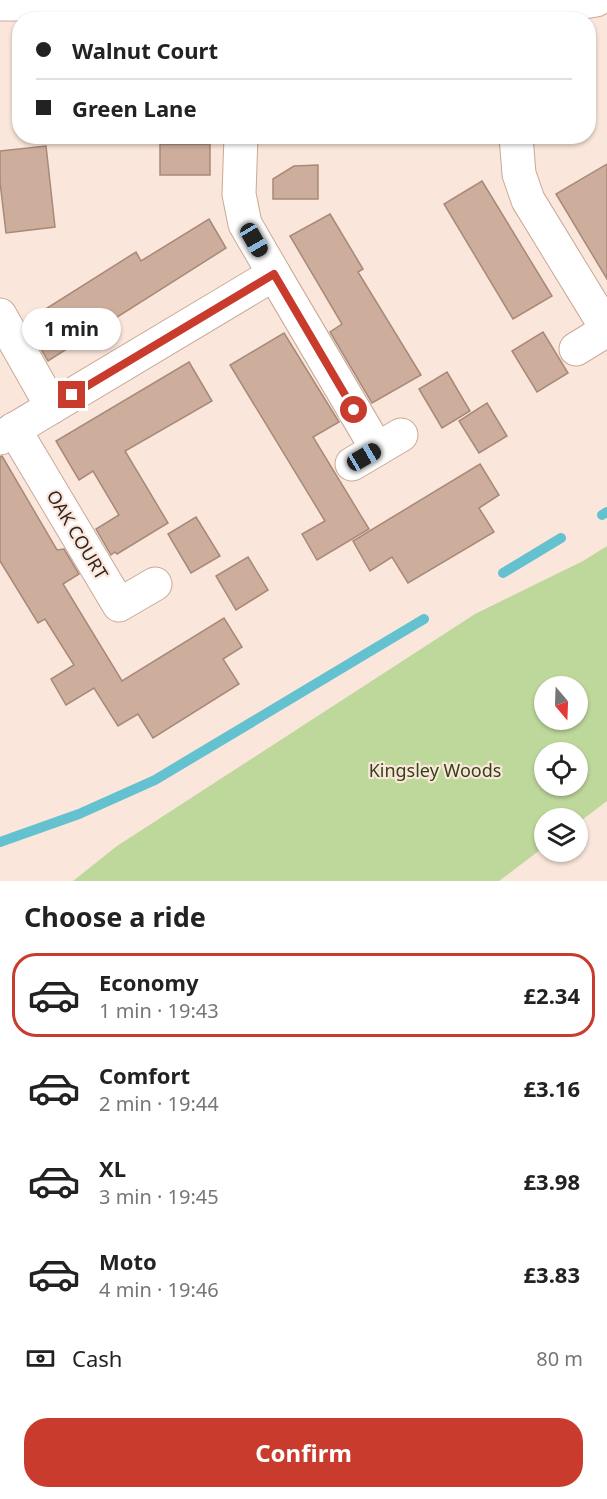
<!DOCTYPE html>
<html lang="en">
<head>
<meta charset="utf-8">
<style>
  :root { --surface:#fff; --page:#f6f6f6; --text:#222; --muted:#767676; --line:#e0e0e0; --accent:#c93c2d }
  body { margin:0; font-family:"Noto Sans",sans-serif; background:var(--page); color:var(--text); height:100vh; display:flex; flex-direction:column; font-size:22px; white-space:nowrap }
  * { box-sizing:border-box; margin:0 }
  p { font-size:20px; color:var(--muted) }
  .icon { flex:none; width:33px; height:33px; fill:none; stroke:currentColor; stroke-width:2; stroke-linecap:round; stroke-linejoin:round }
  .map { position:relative; height:881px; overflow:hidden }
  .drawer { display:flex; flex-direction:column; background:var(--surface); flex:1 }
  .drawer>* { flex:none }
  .top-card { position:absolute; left:12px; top:12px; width:584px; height:132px; border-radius:24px; box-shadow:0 2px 4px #0004; display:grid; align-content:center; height:132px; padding:0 24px; background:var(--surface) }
  .needle { width:39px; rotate:161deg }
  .fabs { position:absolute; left:534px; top:676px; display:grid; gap:12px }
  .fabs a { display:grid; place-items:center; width:54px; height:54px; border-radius:50%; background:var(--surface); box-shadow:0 2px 4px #0004; font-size:30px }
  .end { position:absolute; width:27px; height:27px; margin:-14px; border:8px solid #c93c2d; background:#fff; box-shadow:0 0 0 3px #fff }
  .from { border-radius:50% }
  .bubble { position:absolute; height:42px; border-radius:21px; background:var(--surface); box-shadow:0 2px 4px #0004; font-size:20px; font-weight:700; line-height:42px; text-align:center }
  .car { position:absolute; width:18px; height:36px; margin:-18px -9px; border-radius:8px; box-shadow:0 0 4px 2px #0007; background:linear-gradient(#222 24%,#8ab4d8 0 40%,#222 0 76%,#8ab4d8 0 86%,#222 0) }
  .top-card b { display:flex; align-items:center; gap:21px; height:57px; font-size:22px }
  .top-card b+b { border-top:2px solid var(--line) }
  .top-card i { width:15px; height:15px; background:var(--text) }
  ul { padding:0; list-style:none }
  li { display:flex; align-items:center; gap:18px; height:84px; margin:0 12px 9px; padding:0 12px; border:3px solid transparent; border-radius:24px }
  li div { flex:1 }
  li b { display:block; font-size:22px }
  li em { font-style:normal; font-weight:700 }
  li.on { border-color:var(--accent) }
  li>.icon { width:54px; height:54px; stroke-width:1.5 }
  h2 { padding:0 24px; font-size:27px; line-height:72px }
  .pay { display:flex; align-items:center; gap:15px; height:66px; padding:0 24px; font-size:22px }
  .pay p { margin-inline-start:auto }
  .primary-button { display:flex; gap:12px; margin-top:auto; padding:12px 24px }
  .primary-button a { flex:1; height:69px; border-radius:24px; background:var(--accent); color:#fff; font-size:24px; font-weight:700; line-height:69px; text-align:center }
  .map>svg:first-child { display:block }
  .green { fill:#bed89c; fill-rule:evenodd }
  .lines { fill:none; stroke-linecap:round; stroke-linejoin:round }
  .stream { stroke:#64c1d0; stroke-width:10 }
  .building { fill:#cdad9c; stroke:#a88978; stroke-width:1.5 }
  .minor-casing { stroke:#c9a997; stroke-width:35 }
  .minor { stroke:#fff; stroke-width:33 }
  .route { stroke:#c93c2d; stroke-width:8 }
  .labels { text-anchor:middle; stroke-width:4.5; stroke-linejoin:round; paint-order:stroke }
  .street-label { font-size:18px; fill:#31251e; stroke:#fae6db }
  .park-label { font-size:18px; fill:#314315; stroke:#fae6db }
</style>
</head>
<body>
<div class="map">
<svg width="607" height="881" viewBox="0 0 607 881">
  <rect width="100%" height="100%" fill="#fae6db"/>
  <path class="green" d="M607,546v255l-29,22v-4h-34v28l-45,34h-426l44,-35 358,-232 108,-53zM544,687h34v33h-34zM544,753h34v33h-34z"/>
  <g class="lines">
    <g class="stream">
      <polyline points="602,515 607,512"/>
      <polyline points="503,573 561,538"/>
      <polyline points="0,842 79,814 155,780 424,619"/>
    </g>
  </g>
  <g class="building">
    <rect x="160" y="144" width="50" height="31"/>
    <polygon points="46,146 55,227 6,233 0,182 0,151"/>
    <polygon points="607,164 607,279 556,194"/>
    <polygon points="318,165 318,199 273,199 273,179 294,166"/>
    <polygon points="482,181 552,296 513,319 444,204"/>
    <polygon points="330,214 363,269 358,272 421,375 372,403 330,332 342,324 290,236"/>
    <polygon points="209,219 226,248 48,361 25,322 136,252 141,261"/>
    <polygon points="543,332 568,373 537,392 512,351"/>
    <polygon points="284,333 339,422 313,437 369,529 317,560 302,534 325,521 230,365"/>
    <polygon points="189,362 212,401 125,451 168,523 117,554 115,552 111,555 96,529 119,515 93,471 79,480 56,441"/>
    <polygon points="447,372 470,411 442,428 419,389"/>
    <polygon points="487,403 507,436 479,453 459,421"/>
    <polygon points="2,456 57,550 64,549 79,574 63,584 122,681 224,618 242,647 223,659 239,684 153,738 138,714 118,726 94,688 66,705 51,679 74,665 45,619 38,623 0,561 0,457"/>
    <polygon points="480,464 499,495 479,508 494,532 408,583 392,557 370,571 353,541"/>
    <polygon points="196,517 220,556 191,573 168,534"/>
    <polygon points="248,557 268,590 236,610 216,576"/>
  </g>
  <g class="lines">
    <defs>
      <g id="minor">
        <polyline points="0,4 559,6 596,0"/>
        <polyline points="516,136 519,174 528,200 607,329"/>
        <polyline points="274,274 377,449"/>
        <polyline points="0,315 52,407"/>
        <polyline points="576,349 607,330"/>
        <polyline points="14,429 119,605 155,584"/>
        <polyline points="0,438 274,274 245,224 239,194 241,136"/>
        <polyline points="352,464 401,435"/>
      </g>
    </defs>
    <use href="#minor" class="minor-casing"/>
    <use href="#minor" class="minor"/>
  </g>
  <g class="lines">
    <polyline class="route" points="72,395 274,274 354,410"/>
  </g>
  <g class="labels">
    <g class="street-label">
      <text transform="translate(77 535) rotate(59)" y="6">OAK COURT</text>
    </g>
    <g class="park-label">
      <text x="435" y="777">Kingsley Woods</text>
    </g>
  </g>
</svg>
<div class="fabs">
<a><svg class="needle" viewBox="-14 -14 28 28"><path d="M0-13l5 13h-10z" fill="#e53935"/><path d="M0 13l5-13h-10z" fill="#767676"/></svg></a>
<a><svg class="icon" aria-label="locate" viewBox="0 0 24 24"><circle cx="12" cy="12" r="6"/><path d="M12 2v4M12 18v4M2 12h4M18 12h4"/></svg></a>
<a><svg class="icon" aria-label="layers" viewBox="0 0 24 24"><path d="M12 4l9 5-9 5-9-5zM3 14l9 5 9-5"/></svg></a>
</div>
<i class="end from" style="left:354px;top:410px"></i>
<i class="end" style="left:72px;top:395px"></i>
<div class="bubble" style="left:22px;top:308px;width:99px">1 min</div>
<i class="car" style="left:254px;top:240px;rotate:150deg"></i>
<i class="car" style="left:364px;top:457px;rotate:60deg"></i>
<div class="top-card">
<b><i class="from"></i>Walnut Court</b>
<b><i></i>Green Lane</b>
</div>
</div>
<section class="drawer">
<h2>Choose a ride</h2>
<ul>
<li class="on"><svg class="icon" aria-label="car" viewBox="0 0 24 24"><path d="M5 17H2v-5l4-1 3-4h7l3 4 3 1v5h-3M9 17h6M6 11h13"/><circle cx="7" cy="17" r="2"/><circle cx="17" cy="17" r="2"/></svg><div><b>Economy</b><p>1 min · 19:43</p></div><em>£2.34</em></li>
<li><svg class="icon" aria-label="car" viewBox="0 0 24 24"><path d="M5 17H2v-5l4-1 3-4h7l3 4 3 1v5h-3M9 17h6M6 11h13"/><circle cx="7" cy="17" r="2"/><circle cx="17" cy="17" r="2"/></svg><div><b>Comfort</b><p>2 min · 19:44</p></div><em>£3.16</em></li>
<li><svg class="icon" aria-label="car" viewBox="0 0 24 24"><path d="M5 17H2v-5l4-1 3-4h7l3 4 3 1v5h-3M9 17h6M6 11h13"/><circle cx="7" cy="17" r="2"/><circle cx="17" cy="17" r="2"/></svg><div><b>XL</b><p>3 min · 19:45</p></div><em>£3.98</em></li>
<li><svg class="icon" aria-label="car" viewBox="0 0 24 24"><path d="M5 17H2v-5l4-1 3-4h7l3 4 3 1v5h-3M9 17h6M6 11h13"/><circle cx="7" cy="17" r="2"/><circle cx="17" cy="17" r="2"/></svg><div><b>Moto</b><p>4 min · 19:46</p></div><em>£3.83</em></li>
</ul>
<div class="pay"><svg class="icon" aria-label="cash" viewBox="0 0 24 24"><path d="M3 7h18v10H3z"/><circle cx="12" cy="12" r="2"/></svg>Cash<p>80 m</p></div>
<div class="primary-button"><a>Confirm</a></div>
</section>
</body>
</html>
